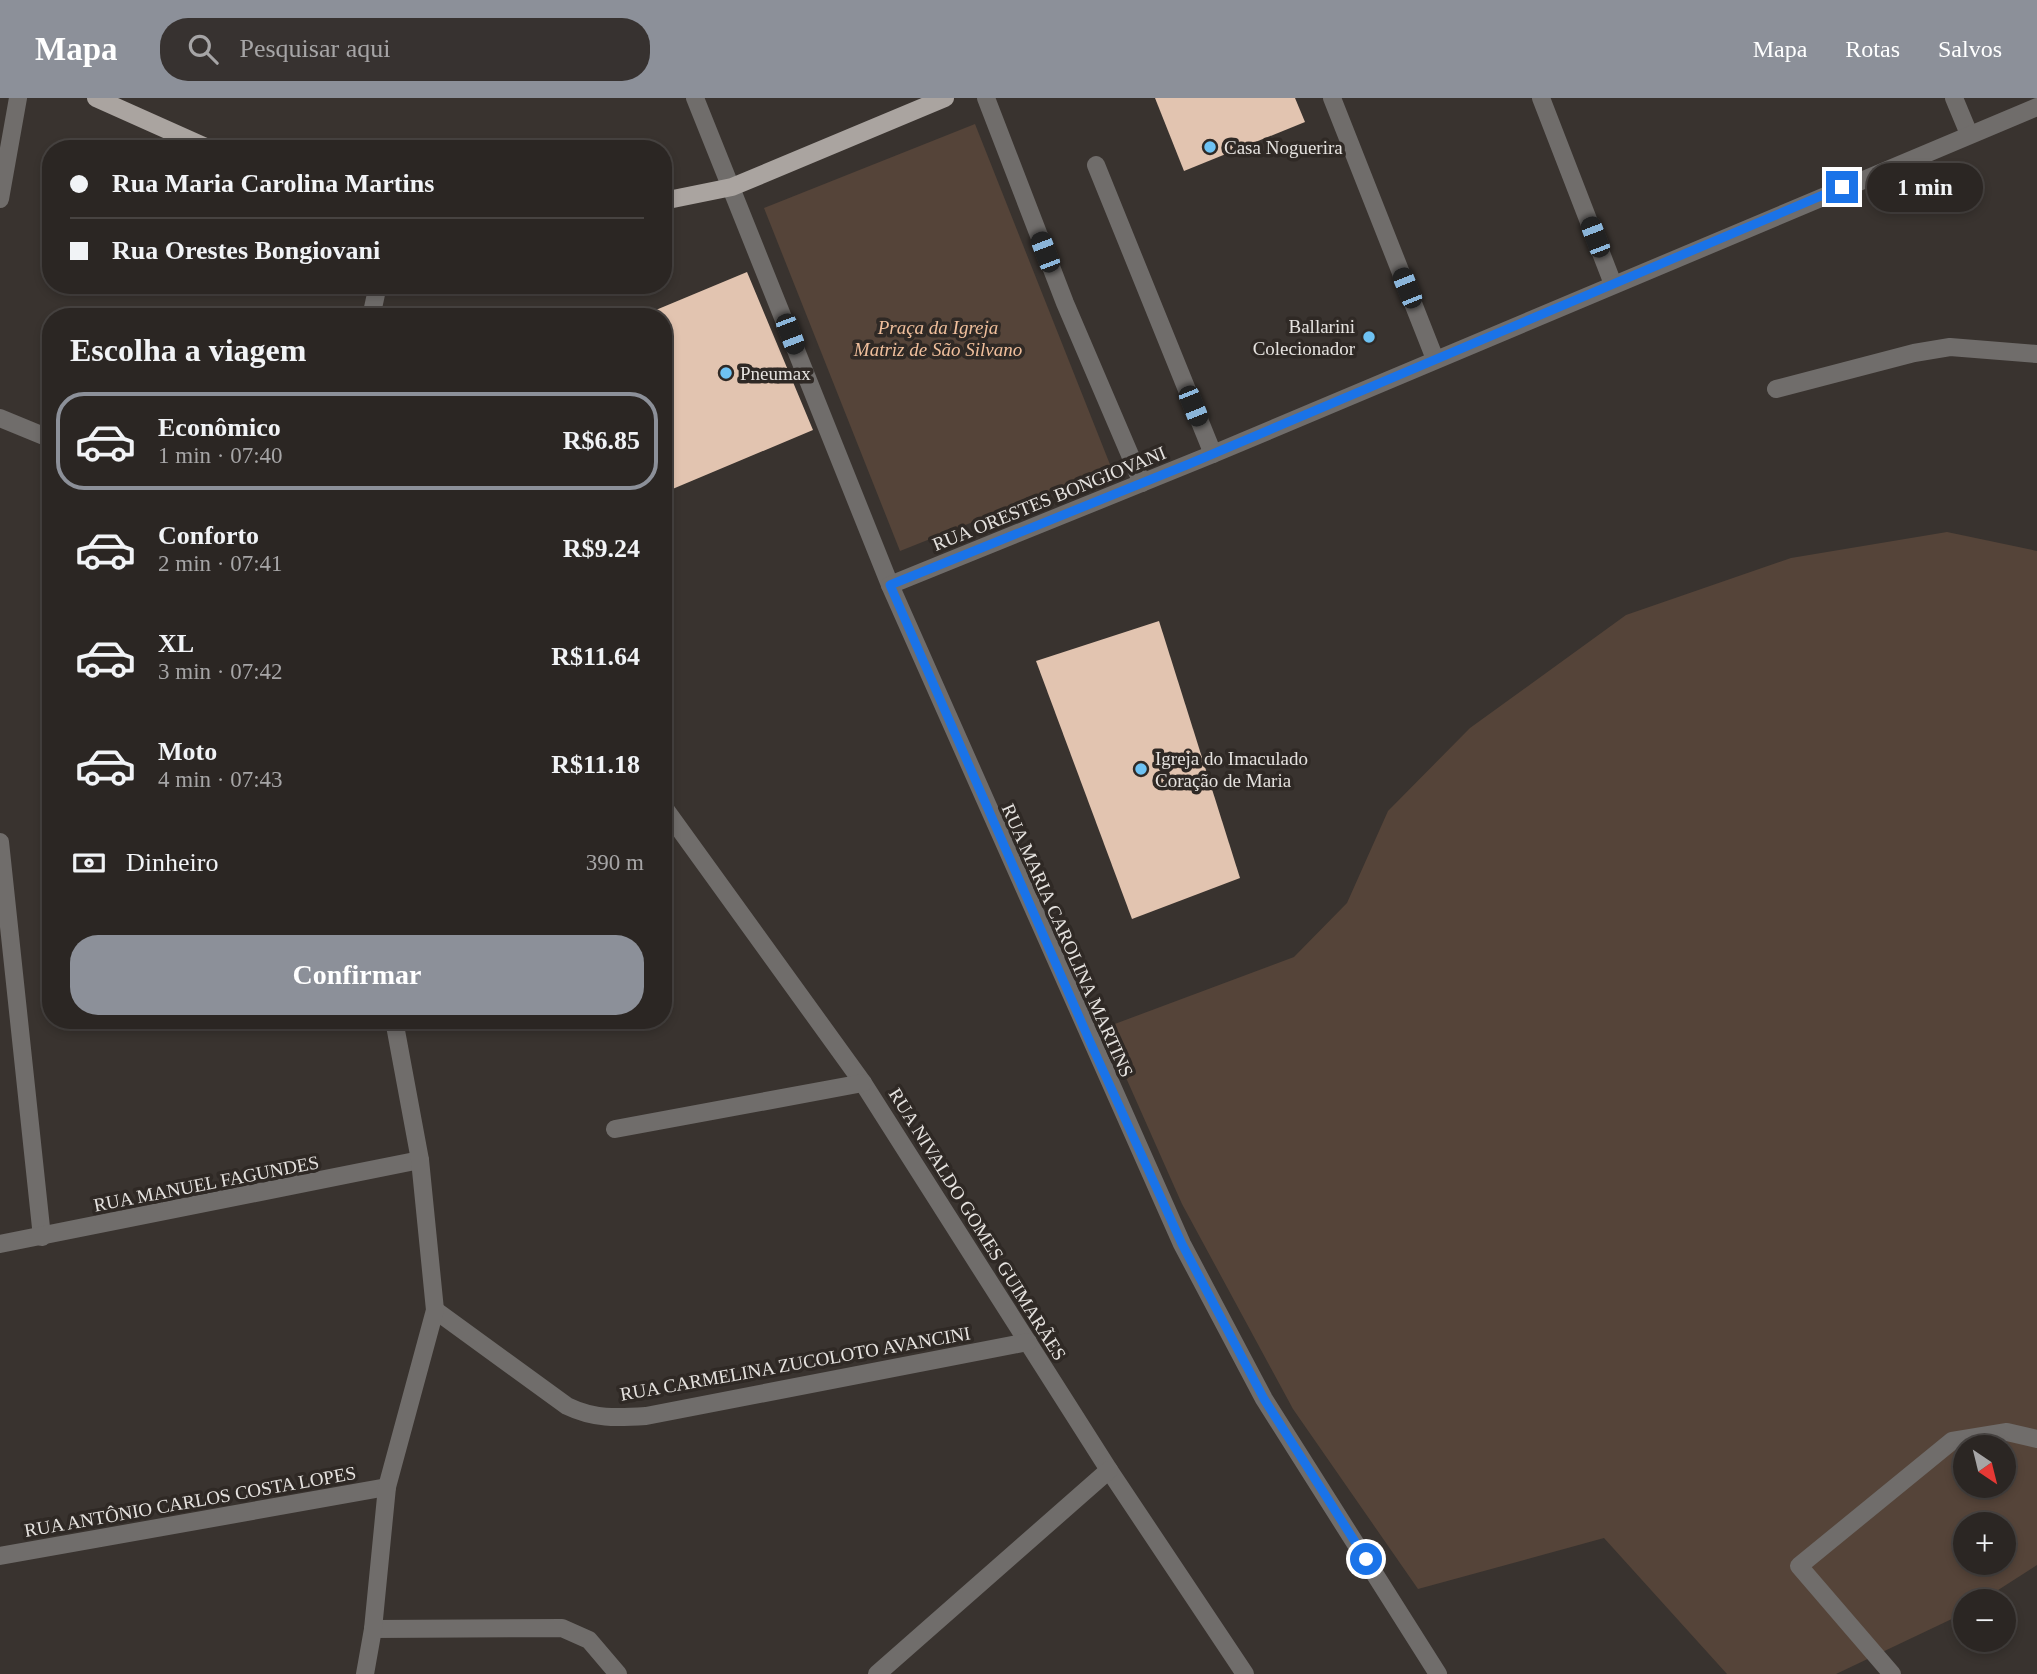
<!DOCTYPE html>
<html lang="pt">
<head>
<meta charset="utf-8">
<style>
  :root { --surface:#2b2623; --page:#373230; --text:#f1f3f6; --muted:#a6a5a6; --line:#474341; --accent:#8c9099 }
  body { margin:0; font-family:"Times New Roman",serif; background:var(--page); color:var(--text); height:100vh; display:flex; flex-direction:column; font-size:26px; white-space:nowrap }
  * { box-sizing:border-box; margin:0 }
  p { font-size:23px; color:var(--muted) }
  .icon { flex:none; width:38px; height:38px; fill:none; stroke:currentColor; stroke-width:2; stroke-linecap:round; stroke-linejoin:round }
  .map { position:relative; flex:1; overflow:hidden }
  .side { position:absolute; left:42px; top:210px; width:630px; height:721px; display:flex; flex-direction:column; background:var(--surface); border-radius:28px; box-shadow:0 4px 10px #0003,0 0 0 2px var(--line) }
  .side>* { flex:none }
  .guide { position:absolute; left:42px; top:42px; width:630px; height:154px; border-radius:28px; box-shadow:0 4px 10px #0003,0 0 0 2px var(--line); display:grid; align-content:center; height:154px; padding:0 28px; background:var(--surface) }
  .needle { width:46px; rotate:145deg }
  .buttons { position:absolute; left:1953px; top:1337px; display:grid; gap:14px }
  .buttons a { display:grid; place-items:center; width:63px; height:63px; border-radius:50%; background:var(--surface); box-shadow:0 4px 10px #0003,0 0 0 2px var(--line); font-size:35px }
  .end { position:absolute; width:32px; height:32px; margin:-16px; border:9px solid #1a73e8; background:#fff; box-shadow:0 0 0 4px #fff }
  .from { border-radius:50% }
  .bubble { position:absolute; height:49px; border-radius:24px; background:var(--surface); box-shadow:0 4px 10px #0003,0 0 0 2px var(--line); font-size:23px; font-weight:600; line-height:49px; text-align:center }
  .car { position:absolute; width:21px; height:42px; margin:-21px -10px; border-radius:9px; box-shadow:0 0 5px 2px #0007; background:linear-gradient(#222 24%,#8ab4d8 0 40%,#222 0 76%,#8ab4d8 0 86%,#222 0) }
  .guide b { display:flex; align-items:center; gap:24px; height:66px; font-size:26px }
  .guide b+b { border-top:2px solid var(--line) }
  .guide i { width:18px; height:18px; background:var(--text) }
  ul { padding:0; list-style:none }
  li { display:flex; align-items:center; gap:21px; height:98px; margin:0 14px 10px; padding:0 14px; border:4px solid transparent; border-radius:28px }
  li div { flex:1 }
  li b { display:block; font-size:26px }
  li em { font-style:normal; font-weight:600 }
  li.on { border-color:var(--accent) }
  li>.icon { width:63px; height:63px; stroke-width:1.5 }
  h2 { padding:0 28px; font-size:32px; line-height:84px }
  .pay { display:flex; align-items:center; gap:18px; height:77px; padding:0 28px; font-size:26px }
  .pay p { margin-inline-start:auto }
  .primary-button { display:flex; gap:14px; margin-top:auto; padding:14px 28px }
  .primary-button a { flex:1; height:80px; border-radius:28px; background:var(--accent); color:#fff; font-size:28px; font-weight:600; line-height:80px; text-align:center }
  header { display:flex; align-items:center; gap:42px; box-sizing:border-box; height:98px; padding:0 35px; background:var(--accent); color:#fff }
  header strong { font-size:33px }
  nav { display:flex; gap:38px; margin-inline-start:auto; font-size:24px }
  .search { width:490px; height:63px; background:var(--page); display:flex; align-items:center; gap:18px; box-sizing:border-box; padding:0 24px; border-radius:28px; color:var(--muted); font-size:26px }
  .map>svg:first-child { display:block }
  .green { fill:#554439; fill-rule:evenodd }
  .building { fill:#e2c4b0 }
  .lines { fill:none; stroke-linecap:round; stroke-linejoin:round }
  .minor { stroke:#706d6b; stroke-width:18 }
  .major { stroke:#aaa4a0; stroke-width:18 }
  .route { stroke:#1a73e8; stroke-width:9 }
  .poi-dot { fill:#6ec2f3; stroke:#2f2925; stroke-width:2.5 }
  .labels { text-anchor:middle; stroke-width:7; stroke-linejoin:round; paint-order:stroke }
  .poi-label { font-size:19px; fill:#e5e2df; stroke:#2f2925; text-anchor:start }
  .park-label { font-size:19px; font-style:italic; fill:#f0bf9c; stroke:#2f2925 }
  .street-label { font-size:19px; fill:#e5e2df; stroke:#2f2925 }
</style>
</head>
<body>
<header>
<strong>Mapa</strong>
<div class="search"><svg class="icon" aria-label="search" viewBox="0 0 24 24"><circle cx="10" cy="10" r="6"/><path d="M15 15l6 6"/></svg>Pesquisar aqui</div>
<nav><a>Mapa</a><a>Rotas</a><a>Salvos</a></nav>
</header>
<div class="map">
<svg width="2037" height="1576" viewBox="0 0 2037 1576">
  <rect width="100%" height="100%" fill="#39332f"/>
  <g class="green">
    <polygon points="975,26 1111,369 900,453 764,110"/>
    <path d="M1947,434l90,19v1014l-56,36h-16v10l-9,6 -120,57h-109l-123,-136 -186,51 -125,-180 -111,-205 -78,-176 190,-71 53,-54 41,-92 82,-83 156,-113 165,-57zM1965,1349h39v39h-39zM1965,1426h39v39h-39z"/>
  </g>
  <g class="building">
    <polygon points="1155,0 1295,0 1305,24 1184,73"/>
    <polygon points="747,174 813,332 663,395 663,219 639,219"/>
    <polygon points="1159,523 1240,780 1132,821 1036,563"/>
  </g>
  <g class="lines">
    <g class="minor">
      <polyline points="695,0 890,487 1182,1146 1264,1301 1438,1576"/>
      <polyline points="986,0 1065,205 1142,385"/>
      <polyline points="1332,0 1435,261"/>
      <polyline points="1541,0 1613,186"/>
      <polyline points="1954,0 1969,36"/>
      <polyline points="1096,67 1213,356"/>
      <polyline points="0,101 18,0"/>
      <polyline points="371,219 378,187"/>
      <polyline points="1776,291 1914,255 1950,249 2037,256"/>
      <polyline points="0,320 51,341"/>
      <polyline points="890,487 1213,356 2037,9"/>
      <polyline points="663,708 863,985 1109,1372 1245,1576"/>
      <polyline points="0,744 42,1139"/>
      <polyline points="615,1031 863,985"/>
      <polyline points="0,1146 420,1062"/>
      <path d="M435,1212l132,96c27,13 49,12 79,10l382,-74"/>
      <polyline points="0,1458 387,1389"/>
      <polyline points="373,1531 562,1530 589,1542 618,1576"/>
      <polyline points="365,1576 373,1531 387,1389 435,1212 420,1062 394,922"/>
      <polyline points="877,1576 1109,1372"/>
      <polyline points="1892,1576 1799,1468 1952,1343 2007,1334 2037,1341"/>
    </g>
    <g class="major">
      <polyline points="96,0 210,51"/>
      <polyline points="663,103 732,89 945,0"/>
    </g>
  </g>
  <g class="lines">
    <polyline class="route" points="1366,1461 1264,1301 1182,1146 1091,946 890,487 1189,366 1842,89"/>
  </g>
  <g class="poi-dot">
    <circle cx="1210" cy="49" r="7"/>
    <circle cx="1369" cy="239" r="7"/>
    <circle cx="726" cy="275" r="7"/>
    <circle cx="1141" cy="671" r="7"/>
  </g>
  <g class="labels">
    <g class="poi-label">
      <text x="1224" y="56">Casa Noguerira</text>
      <text x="1355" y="235" text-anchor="end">Ballarini<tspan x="1355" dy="22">Colecionador</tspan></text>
      <text x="740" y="282">Pneumax</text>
      <text x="1155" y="667">Igreja do Imaculado<tspan x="1155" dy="22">Coração de Maria</tspan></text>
    </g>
    <g class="park-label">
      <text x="938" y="236">Praça da Igreja<tspan x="938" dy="22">Matriz de São Silvano</tspan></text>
    </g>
    <g class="street-label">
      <text transform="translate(1049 400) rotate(-22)" y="7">RUA ORESTES BONGIOVANI</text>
      <text transform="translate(1068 842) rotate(66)" y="7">RUA MARIA CAROLINA MARTINS</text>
      <text transform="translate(206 1085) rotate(-11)" y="7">RUA MANUEL FAGUNDES</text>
      <text transform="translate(978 1126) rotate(58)" y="7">RUA NIVALDO GOMES GUIMARÃES</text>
      <text transform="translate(795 1265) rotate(-10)" y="7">RUA CARMELINA ZUCOLOTO AVANCINI</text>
      <text transform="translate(190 1403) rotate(-10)" y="7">RUA ANTÔNIO CARLOS COSTA LOPES</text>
    </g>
  </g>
</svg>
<div class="buttons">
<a><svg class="needle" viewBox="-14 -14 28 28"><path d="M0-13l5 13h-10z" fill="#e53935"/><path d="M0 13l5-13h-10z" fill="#a6a5a6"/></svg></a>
<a>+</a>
<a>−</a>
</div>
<i class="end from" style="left:1366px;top:1461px"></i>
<i class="end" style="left:1842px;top:89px"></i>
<div class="bubble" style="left:1867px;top:65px;width:116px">1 min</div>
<i class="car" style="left:1595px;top:139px;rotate:339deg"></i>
<i class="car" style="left:1045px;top:154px;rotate:339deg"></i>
<i class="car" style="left:1407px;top:190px;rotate:338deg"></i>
<i class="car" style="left:790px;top:236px;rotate:159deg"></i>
<i class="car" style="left:1193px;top:308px;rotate:158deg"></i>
<div class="guide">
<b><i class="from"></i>Rua Maria Carolina Martins</b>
<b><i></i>Rua Orestes Bongiovani</b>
</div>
<section class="side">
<h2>Escolha a viagem</h2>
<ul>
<li class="on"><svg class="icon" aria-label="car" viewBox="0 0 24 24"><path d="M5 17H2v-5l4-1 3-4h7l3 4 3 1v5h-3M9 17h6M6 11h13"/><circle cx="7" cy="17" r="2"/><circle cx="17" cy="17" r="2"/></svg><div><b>Econômico</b><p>1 min · 07:40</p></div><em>R$6.85</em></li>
<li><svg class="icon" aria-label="car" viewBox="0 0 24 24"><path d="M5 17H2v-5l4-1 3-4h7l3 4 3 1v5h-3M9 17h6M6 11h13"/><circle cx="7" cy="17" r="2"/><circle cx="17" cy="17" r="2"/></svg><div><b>Conforto</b><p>2 min · 07:41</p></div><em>R$9.24</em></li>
<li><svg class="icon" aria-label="car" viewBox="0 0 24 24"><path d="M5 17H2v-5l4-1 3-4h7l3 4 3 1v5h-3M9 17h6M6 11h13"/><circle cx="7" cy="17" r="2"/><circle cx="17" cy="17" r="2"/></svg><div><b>XL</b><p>3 min · 07:42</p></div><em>R$11.64</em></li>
<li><svg class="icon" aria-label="car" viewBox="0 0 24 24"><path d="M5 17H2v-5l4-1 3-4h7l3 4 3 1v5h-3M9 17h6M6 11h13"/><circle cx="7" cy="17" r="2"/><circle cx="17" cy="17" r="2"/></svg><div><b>Moto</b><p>4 min · 07:43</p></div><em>R$11.18</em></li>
</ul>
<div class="pay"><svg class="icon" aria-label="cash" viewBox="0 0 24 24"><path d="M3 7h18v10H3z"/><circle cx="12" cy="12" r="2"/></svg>Dinheiro<p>390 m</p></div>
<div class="primary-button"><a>Confirmar</a></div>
</section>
</div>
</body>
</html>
